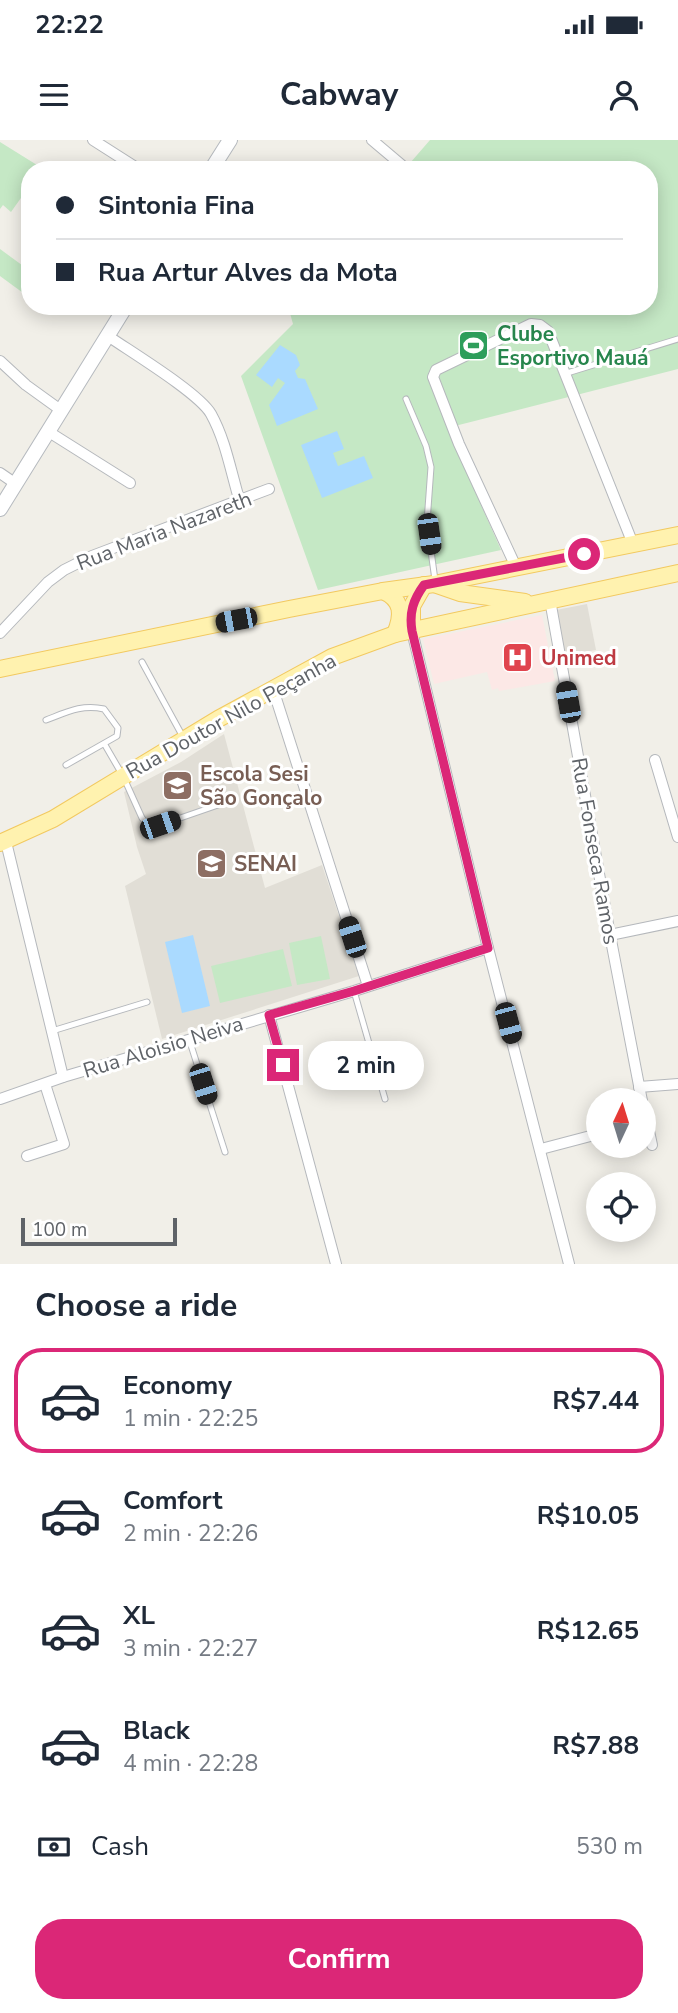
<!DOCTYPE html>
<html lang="en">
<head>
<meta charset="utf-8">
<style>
  :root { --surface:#fff; --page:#f2f2f3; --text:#1f2937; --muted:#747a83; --line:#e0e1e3; --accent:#db2777 }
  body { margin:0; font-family:"Nunito Sans",sans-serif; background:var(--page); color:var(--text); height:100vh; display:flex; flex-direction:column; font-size:26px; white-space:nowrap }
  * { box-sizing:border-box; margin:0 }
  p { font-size:23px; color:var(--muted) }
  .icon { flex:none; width:38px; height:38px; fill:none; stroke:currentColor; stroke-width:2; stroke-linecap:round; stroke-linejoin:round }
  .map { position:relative; height:1124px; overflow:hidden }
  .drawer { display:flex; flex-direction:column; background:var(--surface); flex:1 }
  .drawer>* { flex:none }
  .top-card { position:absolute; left:21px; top:21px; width:637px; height:154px; border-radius:28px; box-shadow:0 4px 18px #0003; display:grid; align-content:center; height:154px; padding:0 35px; background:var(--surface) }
  .needle { width:46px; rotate:4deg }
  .buttons { position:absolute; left:586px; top:948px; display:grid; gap:14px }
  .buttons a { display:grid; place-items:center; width:70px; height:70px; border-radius:50%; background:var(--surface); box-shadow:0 4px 18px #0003; font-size:35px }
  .scale { position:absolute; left:21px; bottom:18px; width:156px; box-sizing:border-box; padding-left:7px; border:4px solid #5f6368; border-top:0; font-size:19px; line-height:24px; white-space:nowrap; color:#5f6368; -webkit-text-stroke:5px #fff; paint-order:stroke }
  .end { position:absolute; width:32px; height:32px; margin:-16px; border:9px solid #db2777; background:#fff; box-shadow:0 0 0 4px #fff }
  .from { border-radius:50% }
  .bubble { position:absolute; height:49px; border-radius:24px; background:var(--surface); box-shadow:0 4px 18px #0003; font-size:23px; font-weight:700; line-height:49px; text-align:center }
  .car { position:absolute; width:21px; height:42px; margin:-21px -10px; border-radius:9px; box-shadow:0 0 5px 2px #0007; background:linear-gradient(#222 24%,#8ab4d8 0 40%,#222 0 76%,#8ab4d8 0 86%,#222 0) }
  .top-card b { display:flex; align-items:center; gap:24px; height:66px; font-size:26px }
  .top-card b+b { border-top:2px solid var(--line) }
  .top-card i { width:18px; height:18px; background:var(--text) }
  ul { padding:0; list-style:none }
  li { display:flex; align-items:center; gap:21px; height:105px; margin:0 14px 10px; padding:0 21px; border:4px solid transparent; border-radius:28px }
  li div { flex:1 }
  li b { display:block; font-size:26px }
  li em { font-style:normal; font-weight:700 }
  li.active { border-color:var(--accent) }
  li>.icon { width:63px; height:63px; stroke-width:1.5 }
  h2 { padding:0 35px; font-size:32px; line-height:84px }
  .pay { display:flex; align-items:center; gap:18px; height:77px; padding:0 35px; font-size:26px }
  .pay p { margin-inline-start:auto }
  .button { display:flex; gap:14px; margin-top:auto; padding:14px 35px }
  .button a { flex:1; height:80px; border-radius:28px; background:var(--accent); color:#fff; font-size:28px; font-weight:700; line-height:80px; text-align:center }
  .status { display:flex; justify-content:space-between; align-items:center; height:49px; padding:0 35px; background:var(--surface); direction:ltr }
  .status svg { height:19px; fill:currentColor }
  header { display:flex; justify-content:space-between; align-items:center; height:91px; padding:0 35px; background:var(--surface); font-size:32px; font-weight:700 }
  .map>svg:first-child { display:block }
  .education { fill:#e1ded6 }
  .medical { fill:#fce8e6 }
  .green { fill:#c5e8c5 }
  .water { fill:#aadaff }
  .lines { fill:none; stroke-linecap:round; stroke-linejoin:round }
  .lane-casing { stroke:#b5b8bc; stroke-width:7 }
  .street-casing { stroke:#b5b8bc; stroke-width:12 }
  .secondary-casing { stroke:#b6babf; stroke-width:16 }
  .primary-casing { stroke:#f2c960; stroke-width:18 }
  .lane { stroke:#fff; stroke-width:5 }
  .street { stroke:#fff; stroke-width:10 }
  .secondary { stroke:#fff; stroke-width:14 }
  .primary { stroke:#fff2af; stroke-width:16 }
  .route { stroke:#db2777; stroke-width:9 }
  .labels { text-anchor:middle; stroke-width:6; stroke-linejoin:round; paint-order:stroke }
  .leisure-label { font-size:21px; font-weight:bold; fill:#27864d; stroke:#fff; text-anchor:start }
  .street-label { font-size:21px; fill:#5f6368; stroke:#fff }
  .health-label { font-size:21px; font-weight:bold; fill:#be3a42; stroke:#fff; text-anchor:start }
  .education-label { font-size:21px; font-weight:bold; fill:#785e54; stroke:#fff; text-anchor:start }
</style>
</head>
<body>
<div class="status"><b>22:22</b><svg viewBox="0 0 49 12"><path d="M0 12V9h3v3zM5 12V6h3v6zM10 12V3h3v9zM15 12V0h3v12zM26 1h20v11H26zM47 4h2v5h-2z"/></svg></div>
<header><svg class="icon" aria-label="menu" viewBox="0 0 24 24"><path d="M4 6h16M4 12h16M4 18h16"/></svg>Cabway<svg class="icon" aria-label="person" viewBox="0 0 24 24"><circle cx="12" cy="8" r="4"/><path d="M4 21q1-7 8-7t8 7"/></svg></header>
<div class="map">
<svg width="678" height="1124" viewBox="0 0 678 1124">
  <rect width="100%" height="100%" fill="#f1efe8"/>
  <g class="education">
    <polygon points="587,464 596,510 565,516 556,470"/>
    <polygon points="224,594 265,748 322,725 359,836 162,899 125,746 146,734 137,707 124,652 181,622"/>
  </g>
  <polygon class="medical" points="542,475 555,541 499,551 498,548 492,550 487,532 434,544 423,499"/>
  <g class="green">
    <polygon points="430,0 678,0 678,229 447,288 501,410 318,450 241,236 293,184 288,166 649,166 649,30 404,30"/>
    <polygon points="0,2 45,30 30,30 30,48 28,48 11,72 3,65 0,69"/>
    <polygon points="0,109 30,131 30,158 0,136"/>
    <polygon points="321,796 330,839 297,845 289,803"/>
    <polygon points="283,809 292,846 220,863 211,826"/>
  </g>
  <g class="water">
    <polygon points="280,205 296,215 300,225 295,231 298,238 305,239 318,269 277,286 269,265 285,243 278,238 272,247 256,235"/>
    <polygon points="337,291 344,309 333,313 338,326 364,316 373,338 322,358 301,305"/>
    <polygon points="193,795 210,866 182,873 165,802"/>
  </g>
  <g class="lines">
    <defs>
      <g id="lane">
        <polyline points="564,234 678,199"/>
        <polyline points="406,259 426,306 431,327 427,382 435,440"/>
        <polyline points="142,522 183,597"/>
        <path d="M46,580c21,-8 36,-16 58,-11l14,19 -1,8 -51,29"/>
        <polyline points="105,605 123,636 142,678 149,686 160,685 218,665"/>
        <polyline points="354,851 385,959"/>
        <polyline points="52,891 147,862"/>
        <polyline points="189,899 225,1012"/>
      </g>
      <g id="street">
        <polyline points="93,0 140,30"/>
        <polyline points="372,0 404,27"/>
        <path d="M108,196c23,16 91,57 103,78 15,27 20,59 29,88"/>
        <polyline points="0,221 26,245 62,271"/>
        <polyline points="49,292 130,343"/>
        <polyline points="0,333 16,344"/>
        <polyline points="516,427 459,304 433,237 436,230 531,184 540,185 548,191 633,404"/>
        <polyline points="550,460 610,795 642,961"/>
        <polyline points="412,491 488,808 569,1124"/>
        <polyline points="0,493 48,442 64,430 92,416 269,349"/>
        <polyline points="273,549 368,846"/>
        <polyline points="655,620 678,697"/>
        <polyline points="6,702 63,937"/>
        <polyline points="610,795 678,781"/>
        <polyline points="269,875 336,1124"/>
        <polyline points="639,947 678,944"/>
        <polyline points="0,959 63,937 354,851 488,808"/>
        <polyline points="644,968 652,1005"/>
        <polyline points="541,1009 598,994"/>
        <polyline points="27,1016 64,1004 45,944"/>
      </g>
      <g id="secondary">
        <polyline points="211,30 230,0"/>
        <polyline points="0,369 126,166"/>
      </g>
      <g id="primary">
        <polyline points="434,444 460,453 525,462"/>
        <path d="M383,451c20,9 20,24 12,43"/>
        <polyline points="412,491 412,466 424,445"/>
        <polyline points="0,529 289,469 383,451 434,444 678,395"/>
        <polyline points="0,703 53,679 218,579 332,517 395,494 678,433"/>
      </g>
    </defs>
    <use href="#lane" class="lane-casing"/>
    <use href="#street" class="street-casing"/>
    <use href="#secondary" class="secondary-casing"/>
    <use href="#primary" class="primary-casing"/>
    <use href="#lane" class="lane"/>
    <use href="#street" class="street"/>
    <use href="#secondary" class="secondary"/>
    <use href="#primary" class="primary"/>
  </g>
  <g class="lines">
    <path class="route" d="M283,925l-14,-50 85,-24 134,-43 -76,-317c-3,-18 1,-31 12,-46l160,-31"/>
  </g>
  <defs>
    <symbol id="stadium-square" viewBox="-11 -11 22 22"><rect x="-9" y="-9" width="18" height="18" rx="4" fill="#2e9e5b" stroke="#fff"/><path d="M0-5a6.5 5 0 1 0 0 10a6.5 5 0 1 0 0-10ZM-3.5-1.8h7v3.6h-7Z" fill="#fff"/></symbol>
    <symbol id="hospital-square" viewBox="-11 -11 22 22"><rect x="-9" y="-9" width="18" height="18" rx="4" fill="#e0444e" stroke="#fff"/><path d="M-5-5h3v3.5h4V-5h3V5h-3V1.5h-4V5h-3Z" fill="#fff"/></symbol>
    <symbol id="school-square" viewBox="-11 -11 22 22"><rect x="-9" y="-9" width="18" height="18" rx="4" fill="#8d6e63" stroke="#fff"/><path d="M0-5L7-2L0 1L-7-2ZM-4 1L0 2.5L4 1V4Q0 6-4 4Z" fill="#fff"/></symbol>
    <symbol id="university-square" viewBox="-11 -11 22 22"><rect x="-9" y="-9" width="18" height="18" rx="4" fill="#8d6e63" stroke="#fff"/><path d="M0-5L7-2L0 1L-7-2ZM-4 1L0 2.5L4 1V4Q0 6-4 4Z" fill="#fff"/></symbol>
  </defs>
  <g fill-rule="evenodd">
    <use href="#stadium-square" x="456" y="188" width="35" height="35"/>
    <use href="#hospital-square" x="500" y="500" width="35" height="35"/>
    <use href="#school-square" x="160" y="628" width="35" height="35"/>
    <use href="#university-square" x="194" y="706" width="35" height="35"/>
  </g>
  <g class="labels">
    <g class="leisure-label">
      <text x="497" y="201">Clube<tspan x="497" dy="24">Esportivo Mauá</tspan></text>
    </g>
    <g class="street-label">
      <text transform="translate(164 391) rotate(-21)" y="7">Rua Maria Nazareth</text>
      <text transform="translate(231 576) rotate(-29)" y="7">Rua Doutor Nilo Peçanha</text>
      <text transform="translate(595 711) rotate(80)" y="7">Rua Fonseca Ramos</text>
      <text transform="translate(163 907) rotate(-17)" y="7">Rua Aloisio Neiva</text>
    </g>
    <g class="health-label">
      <text x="541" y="525">Unimed</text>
    </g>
    <g class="education-label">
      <text x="200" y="641">Escola Sesi<tspan x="200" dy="24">São Gonçalo</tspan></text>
      <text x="234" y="731">SENAI</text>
    </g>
  </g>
</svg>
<div class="buttons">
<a><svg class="needle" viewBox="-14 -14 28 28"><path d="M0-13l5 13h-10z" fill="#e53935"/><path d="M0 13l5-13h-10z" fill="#747a83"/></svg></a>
<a><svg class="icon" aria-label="locate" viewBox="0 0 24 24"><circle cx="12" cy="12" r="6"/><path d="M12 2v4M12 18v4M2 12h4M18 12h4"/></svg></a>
</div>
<div class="scale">100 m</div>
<i class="end from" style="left:584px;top:414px"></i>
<i class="end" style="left:283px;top:925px"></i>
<div class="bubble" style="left:308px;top:901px;width:116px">2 min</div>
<i class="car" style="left:429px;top:394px;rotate:172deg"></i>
<i class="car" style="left:236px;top:480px;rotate:259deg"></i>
<i class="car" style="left:568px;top:562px;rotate:350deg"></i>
<i class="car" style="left:160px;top:685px;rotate:71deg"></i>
<i class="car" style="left:352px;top:797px;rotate:342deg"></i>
<i class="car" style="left:508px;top:883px;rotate:165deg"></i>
<i class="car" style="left:203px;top:944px;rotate:162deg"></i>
<div class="top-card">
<b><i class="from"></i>Sintonia Fina</b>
<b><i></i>Rua Artur Alves da Mota</b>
</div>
</div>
<section class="drawer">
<h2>Choose a ride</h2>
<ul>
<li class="active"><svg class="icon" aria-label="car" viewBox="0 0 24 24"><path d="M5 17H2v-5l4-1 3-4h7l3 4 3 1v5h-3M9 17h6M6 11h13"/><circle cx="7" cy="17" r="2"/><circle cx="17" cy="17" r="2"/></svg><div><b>Economy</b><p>1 min · 22:25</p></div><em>R$7.44</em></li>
<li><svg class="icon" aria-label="car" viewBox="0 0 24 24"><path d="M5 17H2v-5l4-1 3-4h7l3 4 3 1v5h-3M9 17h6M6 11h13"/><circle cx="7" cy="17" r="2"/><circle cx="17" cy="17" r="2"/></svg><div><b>Comfort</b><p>2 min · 22:26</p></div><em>R$10.05</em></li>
<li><svg class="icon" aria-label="car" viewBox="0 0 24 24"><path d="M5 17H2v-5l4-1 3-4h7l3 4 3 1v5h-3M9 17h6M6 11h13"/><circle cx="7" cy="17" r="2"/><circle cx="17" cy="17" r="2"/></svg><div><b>XL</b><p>3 min · 22:27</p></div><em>R$12.65</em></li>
<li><svg class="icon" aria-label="car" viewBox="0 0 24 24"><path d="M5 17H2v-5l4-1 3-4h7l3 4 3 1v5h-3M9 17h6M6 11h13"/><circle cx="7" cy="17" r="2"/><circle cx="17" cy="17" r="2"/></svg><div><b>Black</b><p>4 min · 22:28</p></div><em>R$7.88</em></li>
</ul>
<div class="pay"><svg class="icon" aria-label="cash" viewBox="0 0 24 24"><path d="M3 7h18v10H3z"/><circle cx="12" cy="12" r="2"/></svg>Cash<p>530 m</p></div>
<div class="button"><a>Confirm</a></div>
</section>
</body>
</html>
